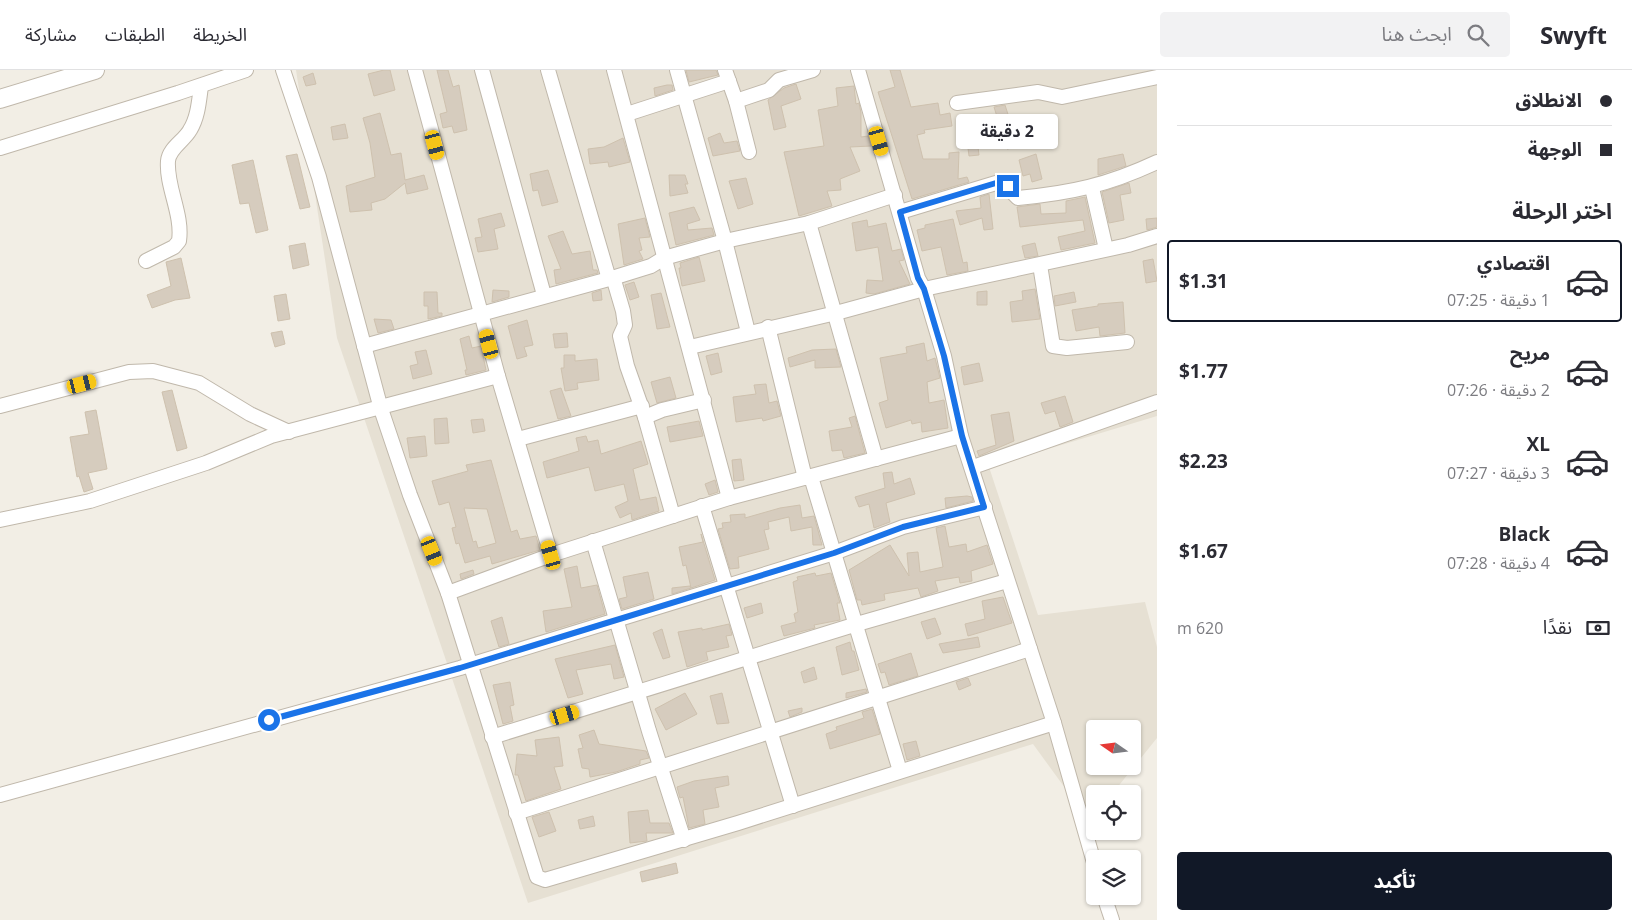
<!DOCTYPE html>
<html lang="ar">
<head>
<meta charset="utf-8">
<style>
  :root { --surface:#fff; --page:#f2f2f3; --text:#2b2b33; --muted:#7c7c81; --line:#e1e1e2; --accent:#111827 }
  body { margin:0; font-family:"Open Sans","Noto Sans Arabic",sans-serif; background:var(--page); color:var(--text); direction:rtl; height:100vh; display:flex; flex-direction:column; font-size:19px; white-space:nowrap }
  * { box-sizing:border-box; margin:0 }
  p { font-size:16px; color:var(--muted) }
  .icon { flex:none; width:28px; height:28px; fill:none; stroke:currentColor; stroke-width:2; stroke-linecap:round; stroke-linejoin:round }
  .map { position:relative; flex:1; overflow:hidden; direction:ltr }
  .drawer { display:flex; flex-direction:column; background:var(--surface); width:475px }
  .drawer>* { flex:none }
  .banner { display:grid; align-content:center; height:110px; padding:0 20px; background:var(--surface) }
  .needle { width:32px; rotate:284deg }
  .buttons { position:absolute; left:1086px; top:650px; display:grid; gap:10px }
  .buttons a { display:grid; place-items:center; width:55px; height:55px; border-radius:5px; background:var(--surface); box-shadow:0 1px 4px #0004; font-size:25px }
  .end { position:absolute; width:22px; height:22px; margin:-11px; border:6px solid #1a73e8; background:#fff; box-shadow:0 0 0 2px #fff }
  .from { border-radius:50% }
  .bubble { position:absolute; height:35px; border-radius:5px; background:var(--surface); box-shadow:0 1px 4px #0004; font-size:16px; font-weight:700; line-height:35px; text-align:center; direction:rtl }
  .car { position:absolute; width:15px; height:30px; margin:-15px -8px; border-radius:6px; box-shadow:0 0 4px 1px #0007; background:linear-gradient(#f5c518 24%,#345 0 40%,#f5c518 0 76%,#345 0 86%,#f5c518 0) }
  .banner b { display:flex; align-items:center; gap:18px; height:48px; font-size:19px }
  .banner b+b { border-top:1px solid var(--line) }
  .banner i { width:12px; height:12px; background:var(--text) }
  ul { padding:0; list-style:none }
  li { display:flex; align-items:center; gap:15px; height:82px; margin:0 10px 8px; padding:0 10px; border:2px solid transparent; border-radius:5px }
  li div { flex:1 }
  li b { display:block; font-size:19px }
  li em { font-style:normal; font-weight:700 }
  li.active { border-color:var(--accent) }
  li>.icon { width:45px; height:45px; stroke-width:1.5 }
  h2 { padding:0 20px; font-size:22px; line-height:60px }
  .pay { display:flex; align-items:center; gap:12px; height:55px; padding:0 20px; font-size:19px }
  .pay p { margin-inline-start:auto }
  .cta { display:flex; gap:10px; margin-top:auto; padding:10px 20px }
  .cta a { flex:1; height:58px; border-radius:5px; background:var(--accent); color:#fff; font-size:20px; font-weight:700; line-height:58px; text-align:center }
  header { display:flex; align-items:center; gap:30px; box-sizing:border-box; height:70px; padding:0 25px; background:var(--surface); border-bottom:1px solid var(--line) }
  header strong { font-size:24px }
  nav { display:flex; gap:28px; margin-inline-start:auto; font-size:18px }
  .search { width:350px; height:45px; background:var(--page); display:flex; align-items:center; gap:12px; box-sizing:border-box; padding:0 18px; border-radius:5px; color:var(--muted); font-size:19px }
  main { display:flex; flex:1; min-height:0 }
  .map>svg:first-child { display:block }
  .residential { fill:#e6e0d3; fill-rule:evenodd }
  .building { fill:#d6ccbe; stroke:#cec1ae; fill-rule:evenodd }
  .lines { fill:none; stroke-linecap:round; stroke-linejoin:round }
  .minor-casing { stroke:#c0b8ab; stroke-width:16 }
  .tertiary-casing { stroke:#c0b8ab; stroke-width:20 }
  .minor { stroke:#fff; stroke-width:14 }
  .tertiary { stroke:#fff; stroke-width:18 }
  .route { stroke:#1a73e8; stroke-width:6 }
</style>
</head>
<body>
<header>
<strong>Swyft</strong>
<div class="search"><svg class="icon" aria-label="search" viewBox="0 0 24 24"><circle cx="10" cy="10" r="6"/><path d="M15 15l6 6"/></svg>ابحث هنا</div>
<nav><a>الخريطة</a><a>الطبقات</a><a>مشاركة</a></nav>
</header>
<main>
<section class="drawer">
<div class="banner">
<b><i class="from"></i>الانطلاق</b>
<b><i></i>الوجهة</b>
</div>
<h2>اختر الرحلة</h2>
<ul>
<li class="active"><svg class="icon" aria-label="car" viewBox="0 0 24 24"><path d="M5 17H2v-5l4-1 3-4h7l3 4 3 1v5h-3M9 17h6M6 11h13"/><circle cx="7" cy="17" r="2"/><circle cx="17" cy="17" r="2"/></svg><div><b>اقتصادي</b><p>1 دقيقة · 07:25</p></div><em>$1.31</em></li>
<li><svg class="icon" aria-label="car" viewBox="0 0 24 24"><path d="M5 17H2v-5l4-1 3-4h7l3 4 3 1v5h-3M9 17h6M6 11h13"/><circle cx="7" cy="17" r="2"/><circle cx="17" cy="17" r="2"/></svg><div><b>مريح</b><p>2 دقيقة · 07:26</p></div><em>$1.77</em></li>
<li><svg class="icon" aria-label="car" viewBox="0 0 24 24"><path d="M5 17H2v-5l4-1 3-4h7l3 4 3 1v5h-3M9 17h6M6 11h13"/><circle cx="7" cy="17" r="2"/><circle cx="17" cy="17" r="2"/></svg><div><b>XL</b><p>3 دقيقة · 07:27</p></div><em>$2.23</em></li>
<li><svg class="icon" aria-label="car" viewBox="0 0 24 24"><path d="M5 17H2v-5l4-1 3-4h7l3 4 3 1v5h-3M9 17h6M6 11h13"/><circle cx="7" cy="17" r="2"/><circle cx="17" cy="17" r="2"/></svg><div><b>Black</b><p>4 دقيقة · 07:28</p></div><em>$1.67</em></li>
</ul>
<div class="pay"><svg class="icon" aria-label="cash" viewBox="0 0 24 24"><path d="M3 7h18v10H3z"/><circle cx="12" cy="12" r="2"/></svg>نقدًا<p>620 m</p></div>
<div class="cta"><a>تأكيد</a></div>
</section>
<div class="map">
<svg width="1157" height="850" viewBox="0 0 1157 850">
  <rect width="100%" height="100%" fill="#f2eee5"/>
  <path class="residential" d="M296,0h861v346l-168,51 49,148 107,-13 12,45v91l-45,56h-17v20l-6,7 -56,-77 -505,159 -191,-565zM1095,659h37v37h-37z"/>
  <g class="building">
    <polygon points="384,0 390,0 395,20 374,26 368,4"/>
    <polygon points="437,0 448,0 453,17 459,15 467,60 454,63 452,56 443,58 440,44 447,42"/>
    <polygon points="686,0 716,0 718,5 689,12"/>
    <polygon points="890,0 900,0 911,37 938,33 940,45 950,43 952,56 924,60 925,63 917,65 923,89 949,89 949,83 959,82 958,109 967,107 969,112 912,129 878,22 895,17"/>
    <polygon points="313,3 316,14 306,16 303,7"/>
    <polygon points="796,14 801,29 781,36 786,57 774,60 768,30 784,18"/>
    <polygon points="667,15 672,15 673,20 655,26 654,18"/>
    <polygon points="854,16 856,34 859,33 861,43 861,67 868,66 871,76 850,77 860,101 840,109 841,120 827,121 832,136 799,146 784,82 824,76 818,40 838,36 836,18"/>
    <polygon points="1005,35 1013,60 1022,57 1028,75 1007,79 994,37"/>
    <polygon points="380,43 391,85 401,83 405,110 424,105 428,119 407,124 405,113 385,129 371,133 372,140 350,142 346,116 375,107 370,73 363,48"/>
    <polygon points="975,53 979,85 969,86 965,55"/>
    <polygon points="345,54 348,68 333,70 331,57"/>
    <polygon points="720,63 724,73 737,71 740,81 713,86 708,68"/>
    <polygon points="623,68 630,92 609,97 608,92 590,94 588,79 604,77"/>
    <polygon points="297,84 310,137 300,139 286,86"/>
    <polygon points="1036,84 1042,109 1032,112 1030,104 1023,106 1019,90"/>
    <polygon points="1123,84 1126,96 1098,105 1098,89"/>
    <polygon points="253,90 268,160 256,163 249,133 240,134 232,95"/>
    <polygon points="548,100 558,132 542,136 538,120 533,121 530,104"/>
    <polygon points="669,105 685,105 688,114 685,114 688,123 670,126"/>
    <polygon points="746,108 753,134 738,139 729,111"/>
    <polygon points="1129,113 1131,123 1120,125 1124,150 1109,153 1102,122"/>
    <polygon points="989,124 993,159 984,160 982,148 960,155 956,141 981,138 980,127"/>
    <polygon points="1085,127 1095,173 1061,180 1058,167 1085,161 1083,150 1020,157 1017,137 1040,134 1041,144 1066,143 1066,131"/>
    <polygon points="694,137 700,150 687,154 688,160 712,158 714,165 676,175 669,143"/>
    <polygon points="501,143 505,156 494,159 498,179 478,182 475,168 482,167 478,149"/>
    <polygon points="645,148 650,167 639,168 642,180 639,181 643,189 624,195 618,154"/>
    <polygon points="1157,148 1157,157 1147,160 1146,149"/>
    <polygon points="953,149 963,193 967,192 968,201 947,205 941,177 922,181 917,160 925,158 925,155"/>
    <polygon points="867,150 868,157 886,153 892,181 901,179 904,190 899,191 910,214 874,224 866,223 867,210 883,211 878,177 856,181 852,153"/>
    <polygon points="563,161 572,184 590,181 593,200 597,200 598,203 556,214 554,200 561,199 548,166"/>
    <polygon points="305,173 309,195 293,199 289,176"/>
    <polygon points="1035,173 1038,186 1025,188 1022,176"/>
    <polygon points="699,187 705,211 682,216 679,198 681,198 680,193"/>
    <polygon points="181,188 190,228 175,230 152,238 147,225 171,216 166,192"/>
    <polygon points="1153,189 1157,211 1146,213 1143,191"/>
    <polygon points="634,212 639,227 630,230 625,215"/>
    <polygon points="1035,219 1040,249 1012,252 1010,232 1023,230 1022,221"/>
    <polygon points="493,220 509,221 509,227 492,232"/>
    <polygon points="601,220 602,230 593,231 592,223"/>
    <polygon points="987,221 987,235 977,235 977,222"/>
    <polygon points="424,222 437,222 438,243 442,243 442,246 428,249 428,236 424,236"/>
    <polygon points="1074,222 1076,232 1055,236 1054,226"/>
    <polygon points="661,223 670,257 657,259 651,225"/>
    <polygon points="286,224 290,249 278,251 274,226"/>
    <polygon points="1123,232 1125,263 1100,266 1099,257 1076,261 1072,240 1098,236 1098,234"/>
    <polygon points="374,249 391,250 394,259 378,263"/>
    <polygon points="527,250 533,275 524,277 527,286 517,289 508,256"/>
    <polygon points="282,261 285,274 275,277 271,263"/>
    <polygon points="567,263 568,277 555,278 553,264"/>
    <polygon points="469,266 472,278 481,276 486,300 466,305 465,300 467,300 460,269"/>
    <polygon points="924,273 927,291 935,288 940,308 927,312 929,333 944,330 948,358 922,362 921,352 912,354 911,350 886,358 879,333 888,330 880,288 907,283 906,277"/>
    <polygon points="836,279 841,297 815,298 815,290 790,297 788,288 812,280"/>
    <polygon points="426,280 432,304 413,309 410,296 418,294 415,282"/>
    <polygon points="718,283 722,302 711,305 706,286"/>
    <polygon points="564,285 575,285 575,291 597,289 599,310 577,313 578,319 565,321 561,298 564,298"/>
    <polygon points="979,293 983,311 964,315 961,297"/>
    <polygon points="670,307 676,328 657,333 651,312"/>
    <polygon points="766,314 769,333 777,331 781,346 763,351 762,348 736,352 733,327 756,324 754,315"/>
    <polygon points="561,318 571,346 558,349 550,321"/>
    <polygon points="172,320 187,378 177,381 162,322"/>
    <polygon points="1065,326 1073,352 1060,357 1055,341 1045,344 1041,333"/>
    <polygon points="96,340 107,399 88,403 93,419 84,422 79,406 77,407 70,367 89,364 85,342"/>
    <polygon points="1009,342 1014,371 979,386 977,381 996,375 991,345"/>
    <polygon points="855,346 865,383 844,388 842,380 832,381 829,361 852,357 849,348"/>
    <polygon points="447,348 449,373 435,374 434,349"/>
    <polygon points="483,349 485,361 473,363 471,350"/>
    <polygon points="699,351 703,366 670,372 667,357"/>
    <polygon points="425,366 427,386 410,388 407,368"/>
    <polygon points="586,366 588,372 598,370 601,384 641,371 648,394 633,399 640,430 656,427 659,441 632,450 631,443 620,448 615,437 628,431 624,414 595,421 589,397 547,408 543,392 579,381 576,368"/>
    <polygon points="741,389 744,410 734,411 732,390"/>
    <path d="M491,390l20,72 6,-2 3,9 16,-3 4,14 -48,14 -2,-8 -25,7 -6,-20 -3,1 -4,-16 4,-1 -7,-25 -10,3 -7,-24 36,-10 -2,-6zM464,438l23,1 9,34 -18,5 -2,-7 -3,1z"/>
    <polygon points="892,402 894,414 910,408 915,424 886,433 890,452 874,458 869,434 859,437 855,427 885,418 883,403"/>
    <polygon points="715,410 718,422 709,425 705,414"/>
    <polygon points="967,426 972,427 973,431 946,438 945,428"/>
    <polygon points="800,435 802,448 814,446 822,475 813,475 812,457 791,461 789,447 768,452 769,459 764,460 769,479 738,487 739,498 730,499 718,459 723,458 722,453 731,452 730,445 745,444 745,448 780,438"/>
    <polygon points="945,456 949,477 966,474 967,482 987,475 993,494 971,501 972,511 960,513 959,507 935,511 938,521 921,527 918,518 884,524 885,530 862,535 861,530 857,530 849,500 890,475 909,506 907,483 918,482 920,502 943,497 936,458"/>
    <polygon points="701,464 715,510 691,518 686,495 683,496 679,477 703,472"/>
    <polygon points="577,496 581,518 597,515 605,544 546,562 543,541 572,537 564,499"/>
    <polygon points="473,500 474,504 461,509 460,504"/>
    <polygon points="648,502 654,529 622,539 619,529 627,527 623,507"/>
    <polygon points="815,503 816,506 831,503 840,533 837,533 840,550 814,555 815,558 784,566 781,556 796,552 794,544 798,542 793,512 798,510 797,507"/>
    <polygon points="690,516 691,518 672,524 672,518"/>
    <polygon points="1003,527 1012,553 968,566 965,554 985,549 982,531"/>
    <polygon points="761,533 763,543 747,548 744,538"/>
    <polygon points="502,547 509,574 499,577 491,551"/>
    <polygon points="935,548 941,564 927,569 921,552"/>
    <polygon points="729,554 732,565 726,566 729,577 706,582 708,590 687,597 678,562 702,558 702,560"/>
    <polygon points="662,559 670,587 663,589 653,563"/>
    <polygon points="978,567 980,577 943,583 939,574"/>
    <polygon points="850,572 852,581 854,581 859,600 842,605 836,577"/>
    <polygon points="615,575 624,607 614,609 611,594 576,600 583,624 568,628 555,589"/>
    <polygon points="911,583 918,606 889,615 885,602 881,603 878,594"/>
    <polygon points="814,597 817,609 804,613 801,602"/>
    <polygon points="968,608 971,615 959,620 956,612"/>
    <polygon points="510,612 514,635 510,636 513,651 503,654 493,615"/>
    <polygon points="866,619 867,622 846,628 846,623"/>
    <polygon points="685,623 697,644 666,660 655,639"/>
    <polygon points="722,623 729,653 717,654 710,626"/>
    <polygon points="802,638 802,642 790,647 788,641"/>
    <polygon points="872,639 880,664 830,679 826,664 837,660 836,657 864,648 862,642"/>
    <polygon points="594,660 599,674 646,681 649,688 640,690 640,694 616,702 590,707 589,699 582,698 578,679 583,678 579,665"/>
    <polygon points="559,667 563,696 554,697 561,719 526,731 518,705 515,705 517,684 537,686 535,670"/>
    <polygon points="916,671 920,686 907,690 903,674"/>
    <polygon points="728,706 729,715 715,718 719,737 703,740 705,754 689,758 683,727 680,728 677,717 694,711"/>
    <polygon points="648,740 650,753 669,753 673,763 646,763 647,771 630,773 628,742"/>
    <polygon points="549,742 556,761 539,767 532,747"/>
    <polygon points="593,746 595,756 580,759 578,750"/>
    <polygon points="676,793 678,803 642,812 640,802"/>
  </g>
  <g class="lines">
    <defs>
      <g id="minor">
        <polyline points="283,0 319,107 381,339 410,425 448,523 537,807 545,810 738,753 1054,653"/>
        <polyline points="415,0 498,306 551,485"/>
        <polyline points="482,0 544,225"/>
        <polyline points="548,0 609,209"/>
        <polyline points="614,0 729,428"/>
        <polyline points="677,0 725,171 748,262"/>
        <polyline points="725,0 736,31 749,82"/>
        <polyline points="858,0 918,208 924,219 944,286 961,366 1054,653 1095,796"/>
        <polyline points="736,31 769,20 779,10 813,0"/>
        <polyline points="957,33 1038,22 1062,27 1157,7"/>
        <polyline points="627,44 729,11"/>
        <polyline points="0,78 178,23 246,0"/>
        <polyline points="1092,118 1106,179"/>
        <path d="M900,142l96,-29 6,-1 16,16c53,-5 90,-13 139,-36"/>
        <polyline points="809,153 876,389"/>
        <path d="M146,191l28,-14 5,-6c4,-27 -13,-54 -11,-80 1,-13 16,-20 22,-31 8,-13 9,-29 11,-44"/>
        <polyline points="1040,195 1053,276 1067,278 1127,272"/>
        <polyline points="613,207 623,241 625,255 620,266 627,296 645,347 673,446"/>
        <polyline points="768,257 805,408"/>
        <polyline points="364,276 609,209 651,196 664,188 725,171 809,153 895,125"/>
        <polyline points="690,277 836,243 924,219 1128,175 1157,166"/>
        <polyline points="0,336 129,302 153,301 199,313 250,344 289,362"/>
        <polyline points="645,347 662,340 704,330"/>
        <polyline points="518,369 642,336"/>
        <polyline points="973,397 1157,332"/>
        <polyline points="811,407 900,701"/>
        <polyline points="702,436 793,736"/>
        <polyline points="0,450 90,431 206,393 271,366 498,306"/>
        <polyline points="593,471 649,661 684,770"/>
        <polyline points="448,523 551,485 729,428 961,366"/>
        <polyline points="492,667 857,554 1007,511"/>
        <polyline points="0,725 460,598 834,483 903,457 985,437"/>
        <polyline points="516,743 1030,579"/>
        <polyline points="1104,826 1112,850"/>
      </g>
      <polyline id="tertiary" points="0,29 95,0"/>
    </defs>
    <use href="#minor" class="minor-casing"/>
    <use href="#tertiary" class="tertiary-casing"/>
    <use href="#minor" class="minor"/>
    <use href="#tertiary" class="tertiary"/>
  </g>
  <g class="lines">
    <polyline class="route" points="269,650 460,598 834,483 903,457 984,437 962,366 944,286 924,219 918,208 900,142 996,113 1002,112 1008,116"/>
  </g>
</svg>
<div class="buttons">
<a><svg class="needle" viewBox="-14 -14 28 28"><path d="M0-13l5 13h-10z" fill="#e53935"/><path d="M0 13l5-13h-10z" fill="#7c7c81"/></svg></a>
<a><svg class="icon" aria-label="locate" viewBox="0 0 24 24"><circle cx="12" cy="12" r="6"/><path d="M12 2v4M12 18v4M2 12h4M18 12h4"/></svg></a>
<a><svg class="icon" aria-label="layers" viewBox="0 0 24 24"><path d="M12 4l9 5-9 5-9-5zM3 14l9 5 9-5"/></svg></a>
</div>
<i class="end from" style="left:269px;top:650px"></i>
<i class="end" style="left:1008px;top:116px"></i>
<div class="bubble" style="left:956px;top:44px;width:102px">2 دقيقة</div>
<i class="car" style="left:879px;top:71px;rotate:164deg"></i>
<i class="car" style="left:435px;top:75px;rotate:165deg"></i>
<i class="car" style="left:489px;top:274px;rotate:345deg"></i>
<i class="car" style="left:82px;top:314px;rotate:76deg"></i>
<i class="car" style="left:432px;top:481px;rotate:158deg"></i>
<i class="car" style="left:551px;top:485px;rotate:344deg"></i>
<i class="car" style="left:565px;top:645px;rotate:73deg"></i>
</div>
</main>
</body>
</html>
